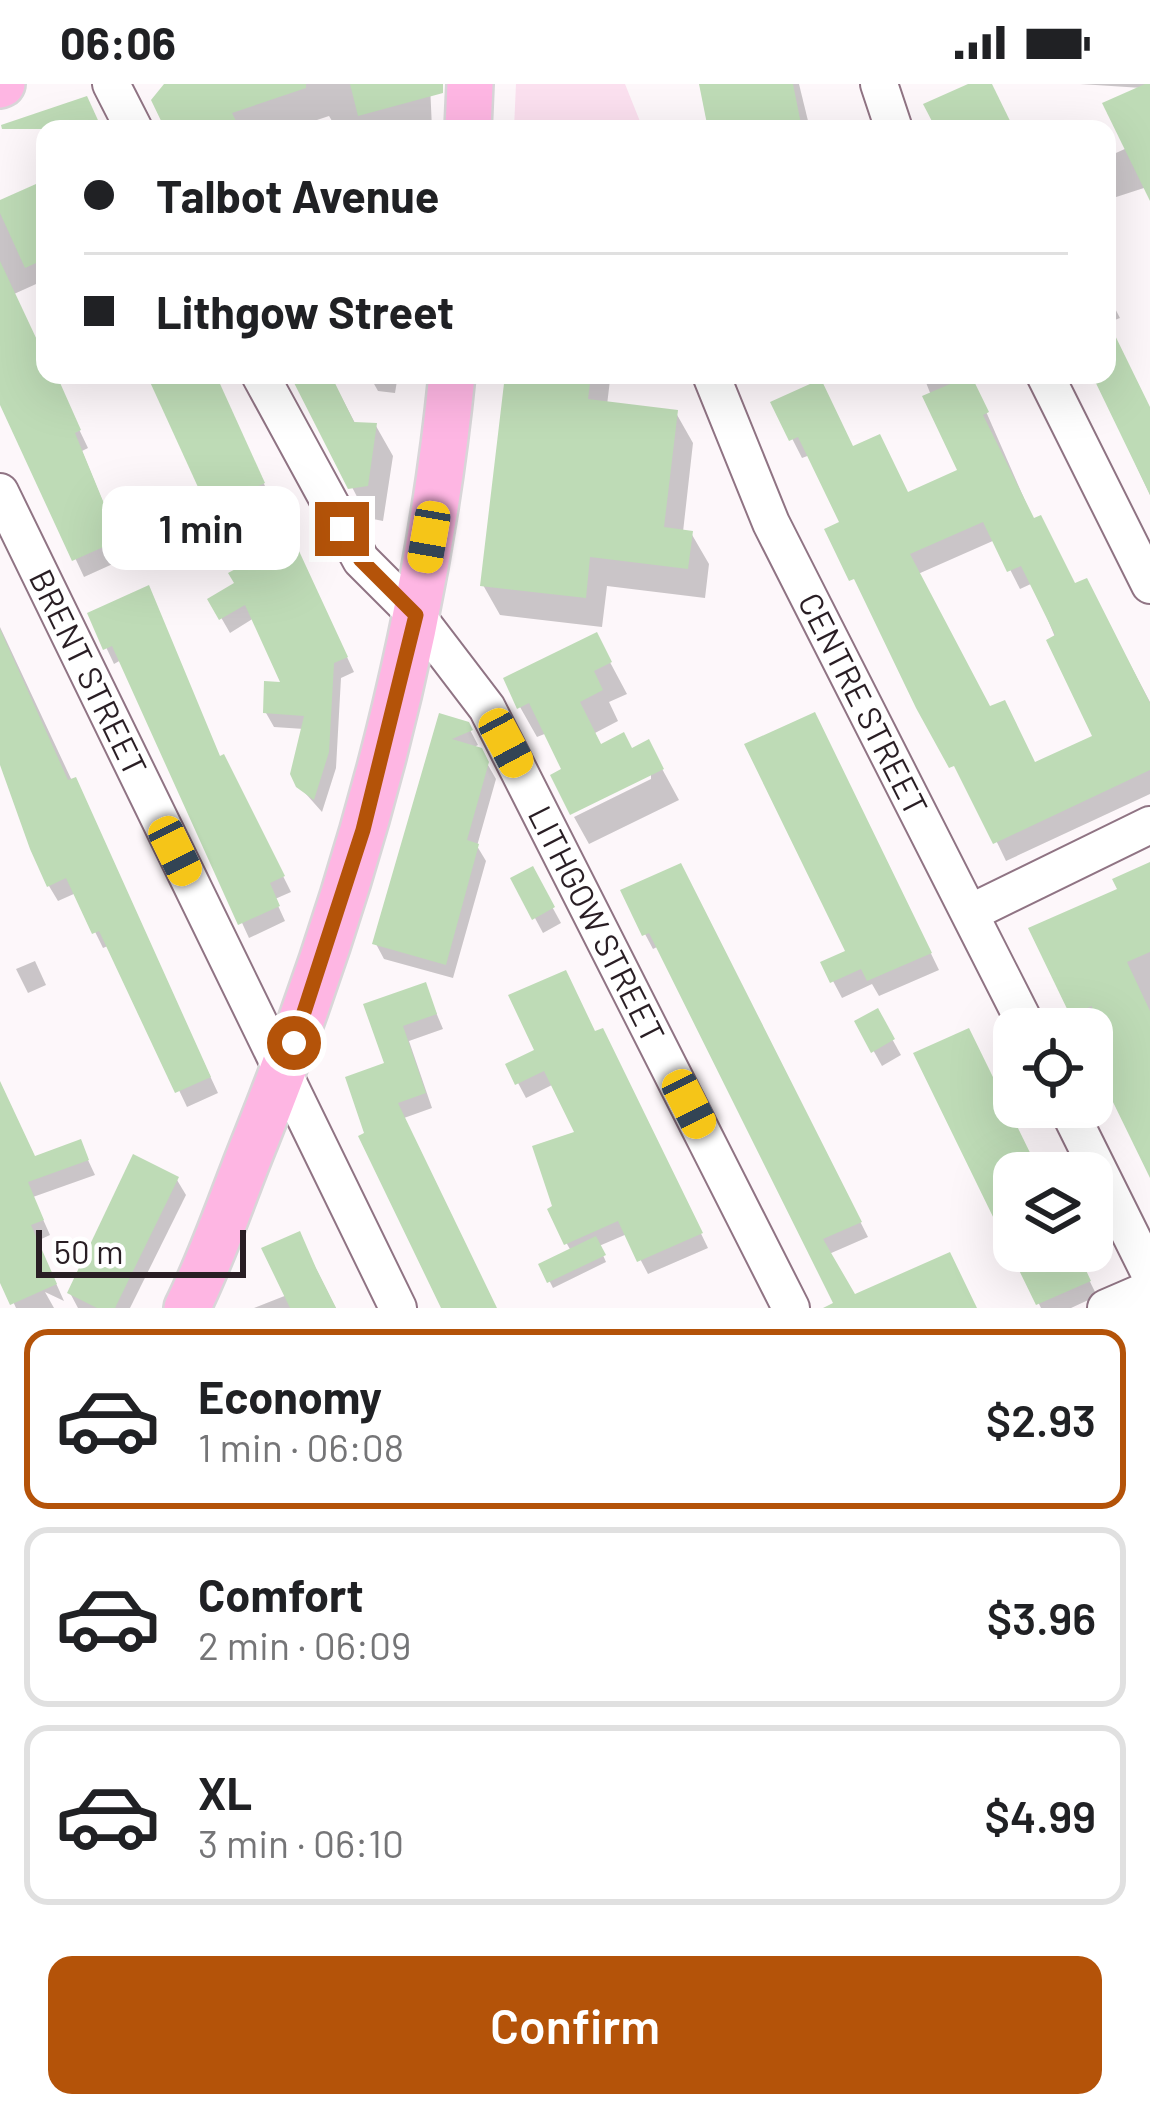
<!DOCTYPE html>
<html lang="en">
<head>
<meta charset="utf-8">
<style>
  :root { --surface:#fff; --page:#f6f6f6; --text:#202124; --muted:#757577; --line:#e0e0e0; --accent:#b45309 }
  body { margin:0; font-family:Barlow,sans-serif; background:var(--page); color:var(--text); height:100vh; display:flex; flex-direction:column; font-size:45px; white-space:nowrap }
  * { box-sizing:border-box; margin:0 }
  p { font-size:39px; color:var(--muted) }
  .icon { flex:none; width:66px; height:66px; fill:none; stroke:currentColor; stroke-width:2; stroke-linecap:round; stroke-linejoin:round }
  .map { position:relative; height:1224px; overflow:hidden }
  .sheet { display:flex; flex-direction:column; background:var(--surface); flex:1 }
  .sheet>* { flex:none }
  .banner { position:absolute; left:36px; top:36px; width:1080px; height:264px; border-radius:24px; box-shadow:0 12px 48px #0002; display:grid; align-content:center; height:264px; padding:0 48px; background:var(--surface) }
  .tools { position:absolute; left:993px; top:924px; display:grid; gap:24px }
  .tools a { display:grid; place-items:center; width:120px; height:120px; border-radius:24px; background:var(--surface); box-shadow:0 12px 48px #0002; font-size:60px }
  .scale { position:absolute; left:36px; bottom:30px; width:210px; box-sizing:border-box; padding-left:12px; border:6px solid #291e24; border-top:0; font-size:33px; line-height:42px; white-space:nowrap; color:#291e24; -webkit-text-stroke:9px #fff; paint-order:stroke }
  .end { position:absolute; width:54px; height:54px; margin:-27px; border:15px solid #b45309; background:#fff; box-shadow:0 0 0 6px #fff }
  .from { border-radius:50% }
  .bubble { position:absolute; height:84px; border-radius:24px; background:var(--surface); box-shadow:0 12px 48px #0002; font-size:39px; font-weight:600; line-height:84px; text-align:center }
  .car { position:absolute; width:36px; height:72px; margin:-36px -18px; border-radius:15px; box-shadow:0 0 9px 3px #0007; background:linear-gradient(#f5c518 24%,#345 0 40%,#f5c518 0 76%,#345 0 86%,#f5c518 0) }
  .banner b { display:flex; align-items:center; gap:42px; height:114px; font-size:45px }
  .banner b+b { border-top:3px solid var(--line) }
  .banner i { width:30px; height:30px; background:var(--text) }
  ul { padding:21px 0 0; list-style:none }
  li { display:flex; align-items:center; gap:36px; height:180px; margin:0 24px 18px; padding:0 24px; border:6px solid var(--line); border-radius:24px }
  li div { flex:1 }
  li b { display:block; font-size:45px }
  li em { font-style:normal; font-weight:600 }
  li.current { border-color:var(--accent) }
  li>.icon { width:108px; height:108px; stroke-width:1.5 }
  .cta { display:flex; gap:24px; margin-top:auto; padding:24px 48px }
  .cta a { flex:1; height:138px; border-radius:24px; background:var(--accent); color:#fff; font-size:48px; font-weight:600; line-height:138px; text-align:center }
  .status { display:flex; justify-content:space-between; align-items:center; height:84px; padding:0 60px; background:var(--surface); direction:ltr }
  .status svg { height:33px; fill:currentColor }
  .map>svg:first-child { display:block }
  .green { fill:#fbe0ef }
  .shadow { fill:#0003; fill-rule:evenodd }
  .building { fill:#bedbb6; fill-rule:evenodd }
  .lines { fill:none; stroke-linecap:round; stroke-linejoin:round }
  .minor-casing { stroke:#907484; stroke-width:40 }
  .major-casing { stroke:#d8d6d8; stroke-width:50 }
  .minor { stroke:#fff; stroke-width:36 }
  .major { stroke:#feb6e3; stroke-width:45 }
  .route { stroke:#b45309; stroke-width:15 }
  .labels { text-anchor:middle; stroke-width:12; stroke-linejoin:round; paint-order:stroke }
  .street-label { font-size:33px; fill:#291e24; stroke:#fff }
</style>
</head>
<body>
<div class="status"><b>06:06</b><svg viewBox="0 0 49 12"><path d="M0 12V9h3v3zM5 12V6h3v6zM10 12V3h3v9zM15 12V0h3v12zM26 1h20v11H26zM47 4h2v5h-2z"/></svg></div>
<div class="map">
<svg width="1150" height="1224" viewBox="0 0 1150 1224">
  <rect width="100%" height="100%" fill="#fdf7fa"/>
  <polygon class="green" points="516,0 625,0 643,45 514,45"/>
  <g class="shadow">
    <polygon points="174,0 430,0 432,45 337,45 329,32 290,45 171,45"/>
    <polygon points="702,0 799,0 810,45 711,45"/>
    <polygon points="1080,0 1150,0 1150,102 1107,116 1107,73 1127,64 1142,4"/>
    <polygon points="45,99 45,196 14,210 45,274 45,291 53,291 88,364 82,367 126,474 84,493 0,313 0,120"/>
    <polygon points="1107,209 1120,234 1107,239 1150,326 1150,411 1094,291 1107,291"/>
    <polygon points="149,291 213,291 272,417 220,441"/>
    <polygon points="294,291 330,291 356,341 376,342 393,372 383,437 368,434"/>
    <polygon points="369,291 398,291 395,309 378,307"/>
    <polygon points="508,291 628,291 628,298 610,296 607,321 676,329 693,359 683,448 691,449 709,480 705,514 607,502 602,543 500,531 483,501"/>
    <path d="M923,291h47l64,146 41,65 21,14 54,102v92l-144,67 -196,-406 -8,3 -28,-55 79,46 55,46 53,-24zM995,456l25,49 13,-6 63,155 -61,27 -46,-55 -71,-136z"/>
    <polygon points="300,472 354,588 341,594 336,684 322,728 298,701 304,645 274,643 266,629 285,601 254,534 230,549 211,516"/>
    <polygon points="91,531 231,688 291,808 275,815 285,837 249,854 121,576 114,580"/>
    <polygon points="0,543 218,1009 187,1023 110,861 103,864 76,809 58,817 49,802 0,679"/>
    <polygon points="596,552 627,610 609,618 618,637 595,649 602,663 631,667 648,659 679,716 589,760 574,733 651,695 651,688 565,687 547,649 537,653 520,623"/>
    <polygon points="441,633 467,640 478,661 472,664 480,667 496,695 477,762 486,777 453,894 384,875 376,860"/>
    <polygon points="823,648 939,886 879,912 872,900 842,914 824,880 849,868"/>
    <polygon points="1150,781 1150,1086 1092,968 1092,945 1081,945 1032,846 1121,807"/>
    <polygon points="532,786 561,839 543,849 514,795"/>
    <polygon points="688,798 868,1153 829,1170 854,1214 975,1224 840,1224 659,862 653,865 645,850"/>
    <polygon points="35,877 46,901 28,909 16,885"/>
    <polygon points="425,902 443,945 409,957 432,1024 404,1034 495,1224 445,1224 368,1051 388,980 367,922"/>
    <polygon points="877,928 901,971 882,982 858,939"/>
    <polygon points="595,951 610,962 708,1164 648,1190 627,1150 599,1162 606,1178 553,1204 542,1182 571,1167 567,1160 578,1049 554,1000 526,1014 509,982"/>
    <polygon points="976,963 1037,1089 1014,1089 1014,1167 1075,1167 1097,1212 1071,1224 1041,1224 917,971"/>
    <polygon points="0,1000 35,1075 80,1059 95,1091 33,1113 50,1151 37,1157 64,1217 45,1208 54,1224 16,1224 0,1189"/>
    <polygon points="177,1096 186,1111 130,1224 78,1224 70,1209"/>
    <polygon points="299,1151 336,1224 254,1224 287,1211"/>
  </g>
  <g class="building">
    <polygon points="164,0 306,0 306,4 232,29 240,45 165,45 151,16"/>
    <polygon points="350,0 443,0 443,9 358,32"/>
    <polygon points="699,0 793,0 802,45 708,45"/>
    <polygon points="968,0 992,0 1014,45 936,45 923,20"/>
    <polygon points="1145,0 1150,0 1150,117 1102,19"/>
    <polygon points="87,12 102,45 2,45 1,41"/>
    <polygon points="45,96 45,175 25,184 0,129 0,116"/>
    <polygon points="0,177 45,273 45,291 57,292 81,346 75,349 119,456 72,477 0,321"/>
    <polygon points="1107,235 1150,323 1150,411 1092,291 1107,291"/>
    <polygon points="165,291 216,291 265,399 208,425 150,298"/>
    <polygon points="290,291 331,291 354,338 377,339 368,402 348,405"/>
    <polygon points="505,291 591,291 588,315 678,326 664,443 693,447 688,485 590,473 586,514 480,502"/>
    <path d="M971,291l18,37 -6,3 51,103 7,-3 34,68 12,-5 63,125v67l-157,74 -39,-78 -5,2 -33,-60 -62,-129 -5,2 -25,-52 15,-7 -41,-85 -9,4 -19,-39 51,-23 32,67 27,-12 28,58 49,-22 -35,-74zM983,438l24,50 14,-6 34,69 -9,5 46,96 -57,26 -30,-62 -15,6 -80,-152z"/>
    <polygon points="293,454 348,573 334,579 329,668 314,716 296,703 290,690 304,632 263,629 264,597 280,598 245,521 219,536 207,515 234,499 228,489"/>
    <polygon points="149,501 220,672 224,670 285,792 270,799 280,822 238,841 112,562 103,566 87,529"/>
    <polygon points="0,545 68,696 76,693 211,993 175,1009 99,847 92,850 66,794 47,803 30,765 0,681"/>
    <polygon points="597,548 612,578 594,587 603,606 580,618 601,660 624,648 632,664 649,655 664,685 570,731 550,691 561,685 529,619 517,625 503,594"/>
    <polygon points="815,628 932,869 867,897 861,885 830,899 820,878 845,867 744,660"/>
    <polygon points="439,629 469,638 473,646 452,655 482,664 489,678 467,756 479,760 446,881 372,860"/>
    <polygon points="1150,778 1150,868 1127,878 1150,927 1150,1094 1092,975 1092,922 1070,931 1028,844 1117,805 1112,795"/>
    <polygon points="681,779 862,1138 823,1155 855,1210 950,1168 977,1224 823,1224 833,1219 649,849 642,852 620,806"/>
    <polygon points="533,782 555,823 532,836 510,794"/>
    <polygon points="566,886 595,947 603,944 703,1149 637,1178 618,1137 564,1161 547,1125 552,1122 532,1062 574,1048 544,987 515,1001 505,980 534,966 508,911"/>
    <polygon points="426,898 437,930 403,942 426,1009 398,1019 497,1224 441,1224 358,1052 364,1049 345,993 384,979 363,920"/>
    <polygon points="878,924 895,955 871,969 854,937"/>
    <polygon points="969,944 1037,1083 1014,1089 1014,1167 1077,1167 1091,1197 1036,1221 913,969"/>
    <polygon points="0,997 35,1072 81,1055 89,1076 28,1098 44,1136 31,1141 57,1200 10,1221 0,1199"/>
    <polygon points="133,1070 179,1093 115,1224 97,1224 67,1209"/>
    <polygon points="300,1147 316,1184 336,1224 290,1224 261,1164"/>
    <polygon points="596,1152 606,1171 547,1199 538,1180"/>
  </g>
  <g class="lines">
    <defs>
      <g id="minor">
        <polyline points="111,0 134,45"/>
        <polyline points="879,0 894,45"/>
        <path id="s1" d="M260,291l101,185 55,55 71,93 304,600"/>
        <path id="s2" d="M711,291l60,148 257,506"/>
        <polyline points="1045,291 1150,501"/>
        <path id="s3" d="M0,408l398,816"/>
        <polyline points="970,829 1150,741"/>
        <polyline points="1067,1023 1150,1190"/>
        <polyline points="1106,1224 1150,1205"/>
      </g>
      <g id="major">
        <polyline points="0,1 2,0"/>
        <polyline points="468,45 470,0"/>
        <path d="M187,1224c27,-54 46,-113 69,-169 98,-243 170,-502 196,-764"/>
      </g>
    </defs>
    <use href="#minor" class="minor-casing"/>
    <use href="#major" class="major-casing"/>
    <use href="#minor" class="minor"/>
    <use href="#major" class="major"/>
  </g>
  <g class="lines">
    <polyline class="route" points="294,959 363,746 416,531 361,476 342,445"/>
  </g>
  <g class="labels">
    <g class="street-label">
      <text dy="12" stroke="none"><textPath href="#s3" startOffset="201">BRENT STREET</textPath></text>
      <text dy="12" stroke="none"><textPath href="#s2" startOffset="363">CENTRE STREET</textPath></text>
      <text dy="12" stroke="none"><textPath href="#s1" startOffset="648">LITHGOW STREET</textPath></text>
    </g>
  </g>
</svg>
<div class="tools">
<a><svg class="icon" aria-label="locate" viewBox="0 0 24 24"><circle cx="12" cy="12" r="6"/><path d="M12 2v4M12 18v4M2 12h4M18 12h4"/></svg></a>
<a><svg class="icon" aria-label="layers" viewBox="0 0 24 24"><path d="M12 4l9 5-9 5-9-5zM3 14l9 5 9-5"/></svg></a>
</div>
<div class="scale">50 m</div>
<i class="end from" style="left:294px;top:959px"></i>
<i class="end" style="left:342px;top:445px"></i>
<div class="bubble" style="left:102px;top:402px;width:198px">1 min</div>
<i class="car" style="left:429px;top:453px;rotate:190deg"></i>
<i class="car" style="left:506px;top:659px;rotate:152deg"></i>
<i class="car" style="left:175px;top:767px;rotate:154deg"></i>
<i class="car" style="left:689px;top:1020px;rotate:153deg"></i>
<div class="banner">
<b><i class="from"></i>Talbot Avenue</b>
<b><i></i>Lithgow Street</b>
</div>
</div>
<section class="sheet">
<ul>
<li class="current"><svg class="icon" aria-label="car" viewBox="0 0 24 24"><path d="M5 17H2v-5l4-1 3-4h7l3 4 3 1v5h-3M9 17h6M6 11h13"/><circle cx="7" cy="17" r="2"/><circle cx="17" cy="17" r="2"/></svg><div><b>Economy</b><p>1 min · 06:08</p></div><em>$2.93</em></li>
<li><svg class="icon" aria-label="car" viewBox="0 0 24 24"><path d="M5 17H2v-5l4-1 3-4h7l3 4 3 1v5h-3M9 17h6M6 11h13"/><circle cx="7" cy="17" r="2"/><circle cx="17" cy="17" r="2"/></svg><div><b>Comfort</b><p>2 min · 06:09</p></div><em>$3.96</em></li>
<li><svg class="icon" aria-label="car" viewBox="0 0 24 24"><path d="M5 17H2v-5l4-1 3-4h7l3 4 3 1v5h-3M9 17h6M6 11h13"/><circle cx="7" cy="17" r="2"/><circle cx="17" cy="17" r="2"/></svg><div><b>XL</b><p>3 min · 06:10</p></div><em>$4.99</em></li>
</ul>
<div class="cta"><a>Confirm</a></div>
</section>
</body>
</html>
